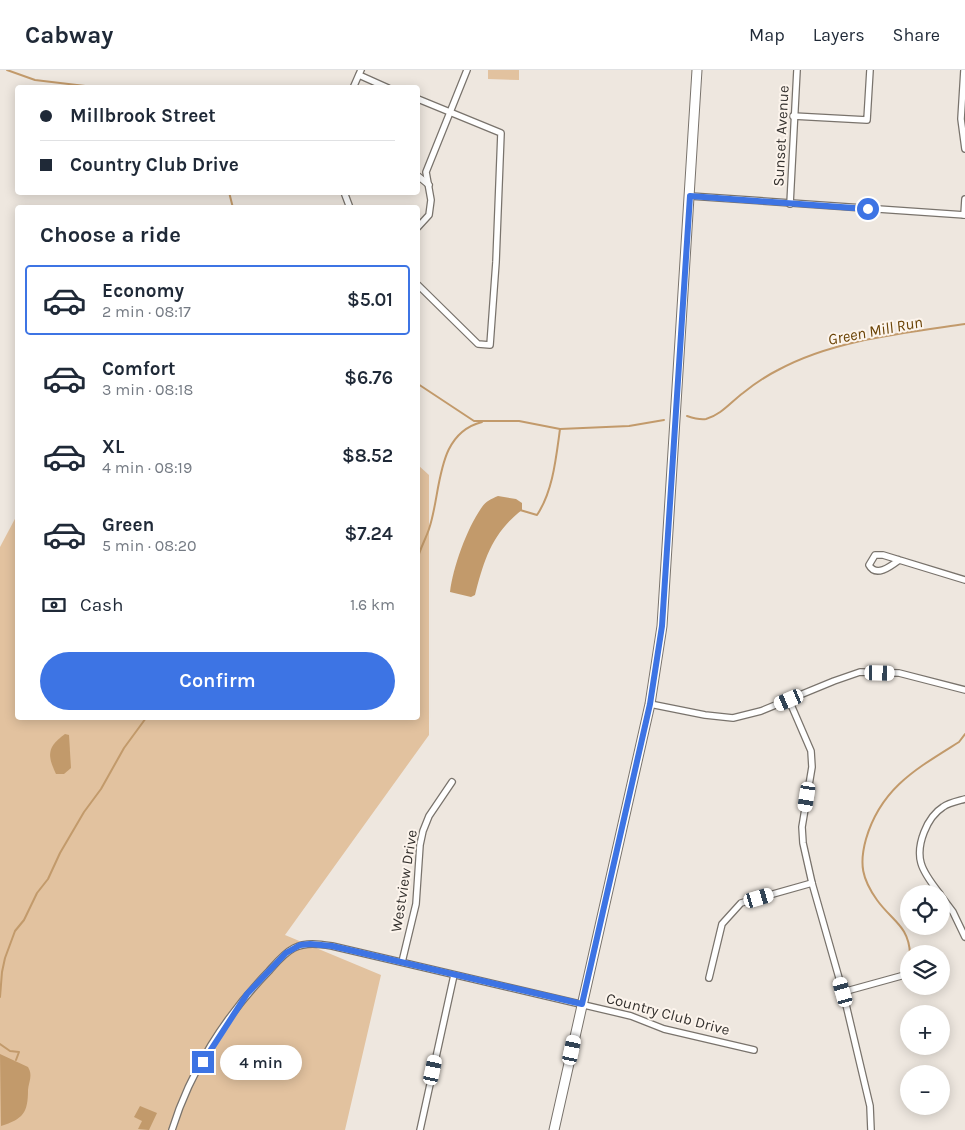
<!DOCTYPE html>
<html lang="en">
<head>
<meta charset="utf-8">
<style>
  :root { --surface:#fff; --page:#f6f6f7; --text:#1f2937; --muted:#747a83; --line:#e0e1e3; --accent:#3d74e4 }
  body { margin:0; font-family:Karla,sans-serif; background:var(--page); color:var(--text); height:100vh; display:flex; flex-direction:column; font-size:19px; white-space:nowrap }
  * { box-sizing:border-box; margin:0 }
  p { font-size:16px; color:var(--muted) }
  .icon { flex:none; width:28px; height:28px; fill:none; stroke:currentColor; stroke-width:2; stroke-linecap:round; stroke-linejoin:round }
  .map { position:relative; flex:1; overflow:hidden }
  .panel { position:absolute; left:15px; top:135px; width:405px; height:515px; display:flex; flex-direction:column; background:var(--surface); border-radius:5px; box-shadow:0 2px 12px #0003 }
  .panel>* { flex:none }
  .top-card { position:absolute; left:15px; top:15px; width:405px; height:110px; border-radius:5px; box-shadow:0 2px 12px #0003; display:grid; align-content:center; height:110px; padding:0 25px; background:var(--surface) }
  .fabs { position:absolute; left:900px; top:815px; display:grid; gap:10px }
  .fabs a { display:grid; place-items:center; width:50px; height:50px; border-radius:50%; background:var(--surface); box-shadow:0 2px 12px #0003; font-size:25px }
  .end { position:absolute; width:22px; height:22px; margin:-11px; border:6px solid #3d74e4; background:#fff; box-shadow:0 0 0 2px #fff }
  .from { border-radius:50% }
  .bubble { position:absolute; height:35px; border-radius:18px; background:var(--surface); box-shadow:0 2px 12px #0003; font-size:16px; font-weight:600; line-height:35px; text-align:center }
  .car { position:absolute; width:15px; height:30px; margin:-15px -8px; border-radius:6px; box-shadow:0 0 4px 1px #0007; background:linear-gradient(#fff 24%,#345 0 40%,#fff 0 76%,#345 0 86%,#fff 0) }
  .top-card b { display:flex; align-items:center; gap:18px; height:48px; font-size:19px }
  .top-card b+b { border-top:1px solid var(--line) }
  .top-card i { width:12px; height:12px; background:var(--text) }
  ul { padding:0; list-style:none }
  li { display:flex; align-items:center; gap:15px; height:70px; margin:0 10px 8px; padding:0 15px; border:2px solid transparent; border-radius:5px }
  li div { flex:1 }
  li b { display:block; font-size:19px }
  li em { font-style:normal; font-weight:600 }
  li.selected { border-color:var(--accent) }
  li>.icon { width:45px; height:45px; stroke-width:1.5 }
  h2 { padding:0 25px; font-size:22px; line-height:60px }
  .pay { display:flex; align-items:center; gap:12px; height:55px; padding:0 25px; font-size:19px }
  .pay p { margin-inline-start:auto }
  .button { display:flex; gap:10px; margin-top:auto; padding:10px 25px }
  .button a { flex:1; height:58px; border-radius:30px; background:var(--accent); color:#fff; font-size:20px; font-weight:600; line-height:58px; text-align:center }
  header { display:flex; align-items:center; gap:30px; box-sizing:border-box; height:70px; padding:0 25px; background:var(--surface); border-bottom:1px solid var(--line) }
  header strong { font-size:24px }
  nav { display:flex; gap:28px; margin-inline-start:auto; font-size:18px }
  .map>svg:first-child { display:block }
  .green { fill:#e2c29f }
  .water { fill:#c29a6b }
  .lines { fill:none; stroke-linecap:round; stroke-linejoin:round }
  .stream { stroke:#c29a6b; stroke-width:2 }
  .minor-casing { stroke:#79736c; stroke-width:8 }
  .primary-casing { stroke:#79736c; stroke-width:11 }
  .minor { stroke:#fff; stroke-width:5.5 }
  .primary { stroke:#fff; stroke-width:9 }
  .route { stroke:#3d74e4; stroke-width:6 }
  .labels { text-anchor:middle; stroke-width:4; stroke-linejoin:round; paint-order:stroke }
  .street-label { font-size:15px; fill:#34312e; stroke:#fcf4ec }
  .water-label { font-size:16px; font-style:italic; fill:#694204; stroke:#fcf4ec }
</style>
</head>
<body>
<header>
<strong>Cabway</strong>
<nav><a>Map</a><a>Layers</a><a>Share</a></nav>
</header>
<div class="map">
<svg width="965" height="1060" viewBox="0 0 965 1060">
  <rect width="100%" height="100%" fill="#eee7df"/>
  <g class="green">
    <polygon points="488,0 519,0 519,10 488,9"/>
    <polygon points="418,395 429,405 429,665 285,865 381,905 345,1060 0,1060 0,477 17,445 18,648 418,648"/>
  </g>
  <g class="water">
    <path d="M498,426l18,3 6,4v7c-30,23 -38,50 -47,85l-4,2 -21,-5c3,-25 17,-64 32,-85 4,-6 9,-8 16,-11z"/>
    <path d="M65,664l4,1 2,33 -7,6h-8c-9,-19 -9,-27 9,-40z"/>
    <path d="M0,984l28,13c5,8 1,14 0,23 0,23 -5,29 -27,36z"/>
    <polygon points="140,1036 157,1043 149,1060 138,1059 142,1051 134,1047"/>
  </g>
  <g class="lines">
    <g class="stream">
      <polyline points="7,0 35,10 102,18"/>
      <polyline points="229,122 233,138"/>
      <polyline points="418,314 474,351 519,351 560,359 629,356 664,350"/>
      <path d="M687,346c6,2 13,4 19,3 15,-4 25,-17 37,-26 10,-8 23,-17 35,-23 55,-30 125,-37 187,-46"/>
      <path d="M520,440l17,5c16,-24 19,-57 23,-86"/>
      <path d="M418,487c3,-10 8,-19 11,-28 13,-38 6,-95 53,-107"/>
      <path d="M910,884c-1,-28 -18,-33 -33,-54 -15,-21 -18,-36 -11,-61 15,-51 50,-70 93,-97l6,-8"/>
      <polyline points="0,927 2,902 5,888 15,861 24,850 37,823 48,809 60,783 84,742 101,719 124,678 146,648"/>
      <polyline points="0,974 10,981 19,982 16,990"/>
    </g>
    <defs>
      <g id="minor">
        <polyline points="964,0 961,49 965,79"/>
        <polyline points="359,5 388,18"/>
        <polyline points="353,18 361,0"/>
        <polyline points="418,29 501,63 496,192 490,275 478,274 418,215"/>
        <polyline points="793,46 867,50 870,0"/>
        <polyline points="418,106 429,115"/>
        <polyline points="344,122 350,138"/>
        <polyline points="690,126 965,145"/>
        <polyline points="790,134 797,0"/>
        <polyline points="964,145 965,129"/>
        <polyline points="418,157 429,145 431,130 426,102 467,0"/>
        <path d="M899,490c-8,6 -23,18 -30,5l6,-10h8l82,25"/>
        <polyline points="789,630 811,681 812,697 802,757 803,773 812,813 843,922 870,1036 871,1060"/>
        <polyline points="650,634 705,645 733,648 761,641 834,611 860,602 899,603 965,620"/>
        <path d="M940,824c-7,-9 -16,-20 -19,-31 -5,-18 6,-46 22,-56 5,-4 15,-6 22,-8"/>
        <polyline points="941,826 953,842 965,867"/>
        <polyline points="402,892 416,834 420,775 423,761 429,746 452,712"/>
        <polyline points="709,908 722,854 741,833 812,813"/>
        <polyline points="843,922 901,906"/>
        <path d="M172,1060c18,-59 54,-115 97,-159 7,-8 15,-18 25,-23 12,-6 25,-4 38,-2l299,70 33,13 90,21"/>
        <polyline points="420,1060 454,905"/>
      </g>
      <polyline id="primary" points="554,1060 650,634 662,556 697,0"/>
    </defs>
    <use href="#minor" class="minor-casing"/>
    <use href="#primary" class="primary-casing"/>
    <use href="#minor" class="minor"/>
    <use href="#primary" class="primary"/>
  </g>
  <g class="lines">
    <polyline class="route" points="203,992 247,924 286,883 300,875 310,874 332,876 582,934 650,634 662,556 690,126 868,139"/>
  </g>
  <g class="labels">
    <g class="street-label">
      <text transform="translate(781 66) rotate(-87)" y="5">Sunset Avenue</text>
      <text transform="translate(404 811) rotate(-81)" y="5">Westview Drive</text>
      <text transform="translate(668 944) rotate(15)" y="5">Country Club Drive</text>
    </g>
    <g class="water-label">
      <text transform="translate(875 260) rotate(-11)" y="6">Green Mill Run</text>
    </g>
  </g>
</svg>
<div class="fabs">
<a><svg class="icon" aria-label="locate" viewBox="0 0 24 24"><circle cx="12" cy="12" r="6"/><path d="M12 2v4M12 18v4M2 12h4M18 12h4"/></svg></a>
<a><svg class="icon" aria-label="layers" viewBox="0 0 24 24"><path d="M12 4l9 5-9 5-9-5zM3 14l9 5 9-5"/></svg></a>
<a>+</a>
<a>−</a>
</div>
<i class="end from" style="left:868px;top:139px"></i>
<i class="end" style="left:203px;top:992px"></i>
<div class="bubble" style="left:220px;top:975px;width:82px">4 min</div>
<i class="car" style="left:880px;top:603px;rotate:91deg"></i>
<i class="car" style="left:789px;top:630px;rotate:247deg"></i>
<i class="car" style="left:807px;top:727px;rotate:189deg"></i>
<i class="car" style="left:759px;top:828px;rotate:74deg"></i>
<i class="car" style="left:843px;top:922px;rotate:344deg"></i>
<i class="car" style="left:572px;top:980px;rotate:12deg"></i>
<i class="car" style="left:433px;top:1000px;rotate:12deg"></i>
<div class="top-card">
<b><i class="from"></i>Millbrook Street</b>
<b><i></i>Country Club Drive</b>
</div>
<section class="panel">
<h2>Choose a ride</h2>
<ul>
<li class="selected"><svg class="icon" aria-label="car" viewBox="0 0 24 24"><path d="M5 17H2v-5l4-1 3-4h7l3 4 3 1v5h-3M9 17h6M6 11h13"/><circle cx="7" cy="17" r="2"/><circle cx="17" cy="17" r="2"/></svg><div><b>Economy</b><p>2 min · 08:17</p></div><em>$5.01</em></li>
<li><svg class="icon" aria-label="car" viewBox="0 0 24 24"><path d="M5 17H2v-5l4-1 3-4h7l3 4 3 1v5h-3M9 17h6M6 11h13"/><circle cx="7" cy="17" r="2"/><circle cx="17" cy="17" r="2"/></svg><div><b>Comfort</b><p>3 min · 08:18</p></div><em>$6.76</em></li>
<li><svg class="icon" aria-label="car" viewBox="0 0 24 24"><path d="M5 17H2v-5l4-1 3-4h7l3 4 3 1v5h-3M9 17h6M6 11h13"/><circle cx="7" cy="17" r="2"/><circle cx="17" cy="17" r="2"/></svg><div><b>XL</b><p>4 min · 08:19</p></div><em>$8.52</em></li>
<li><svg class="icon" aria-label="car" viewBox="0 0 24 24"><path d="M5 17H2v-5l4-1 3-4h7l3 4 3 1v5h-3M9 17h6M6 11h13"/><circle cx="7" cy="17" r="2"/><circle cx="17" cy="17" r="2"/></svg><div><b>Green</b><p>5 min · 08:20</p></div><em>$7.24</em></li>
</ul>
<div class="pay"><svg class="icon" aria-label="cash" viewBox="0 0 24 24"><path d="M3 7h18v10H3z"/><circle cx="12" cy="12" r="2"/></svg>Cash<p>1.6 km</p></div>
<div class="button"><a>Confirm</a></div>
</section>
</div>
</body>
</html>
